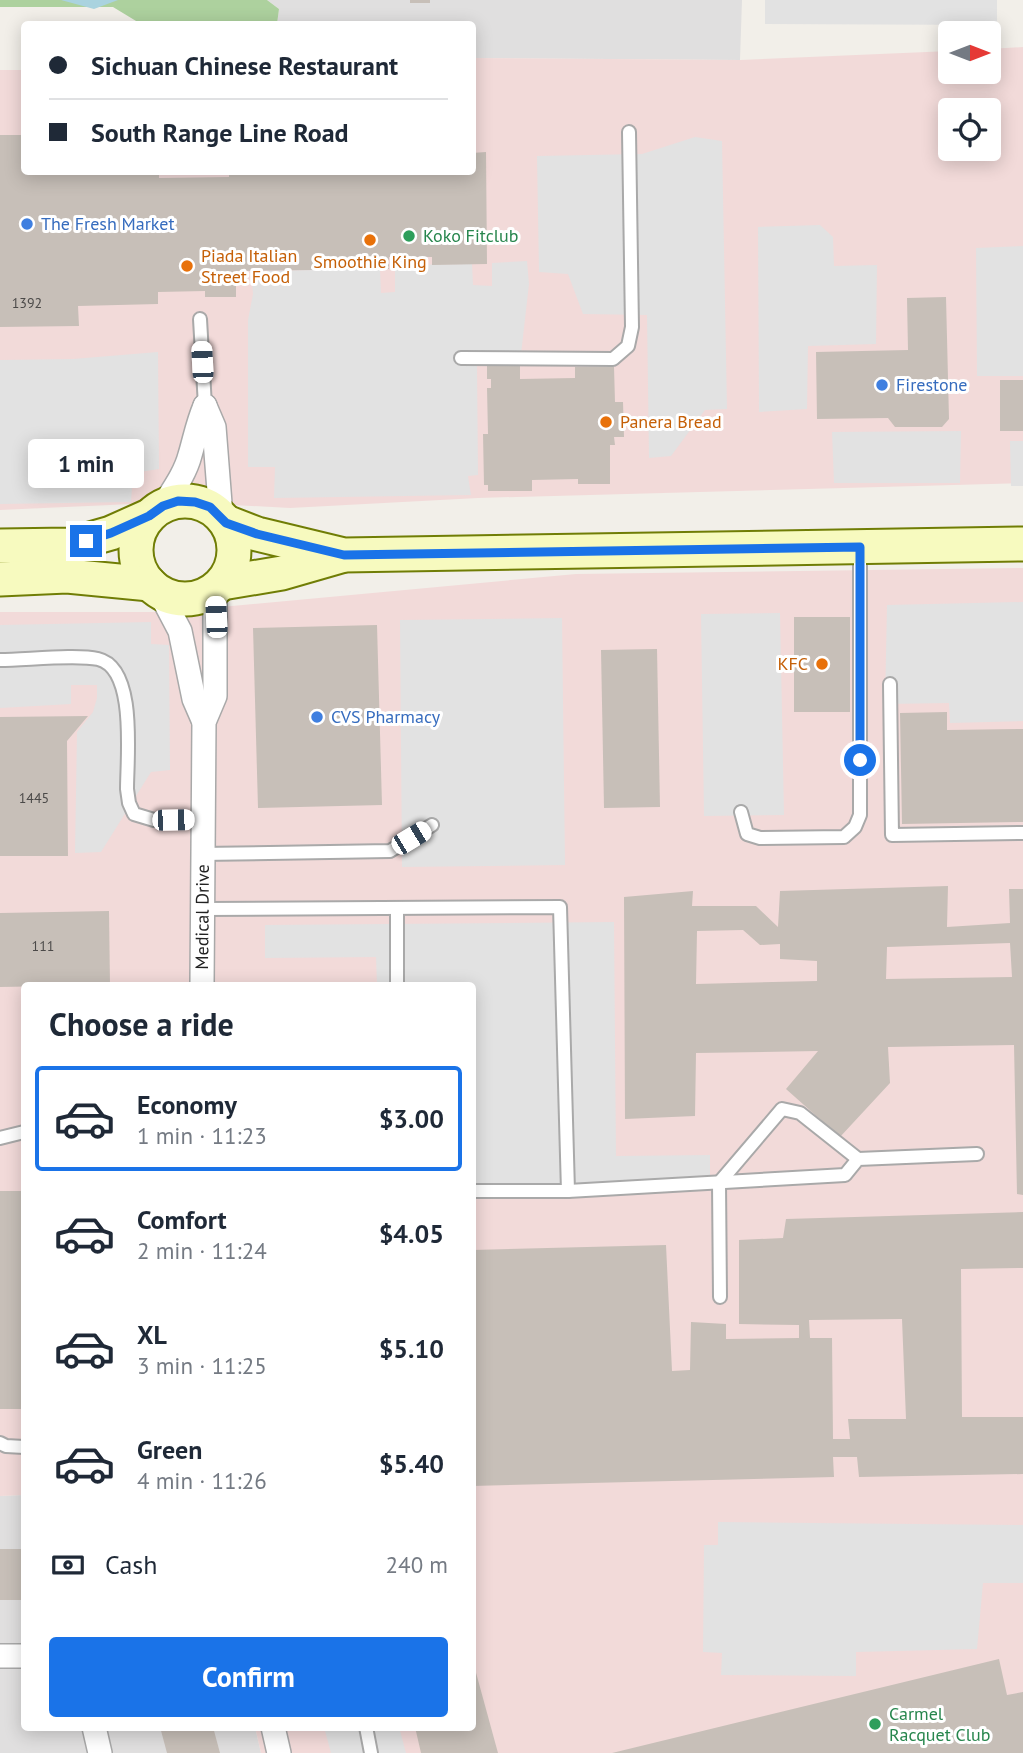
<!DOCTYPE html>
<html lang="en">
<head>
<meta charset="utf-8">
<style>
  :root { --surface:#fff; --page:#f2f2f3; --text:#1f2937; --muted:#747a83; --line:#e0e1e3; --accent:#1a73e8 }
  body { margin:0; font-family:"PT Sans",sans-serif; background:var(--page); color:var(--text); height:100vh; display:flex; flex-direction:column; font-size:26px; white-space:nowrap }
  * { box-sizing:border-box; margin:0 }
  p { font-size:23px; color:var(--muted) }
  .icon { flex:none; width:38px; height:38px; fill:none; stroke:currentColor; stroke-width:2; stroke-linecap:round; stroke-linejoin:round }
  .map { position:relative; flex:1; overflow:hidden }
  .side { position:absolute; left:21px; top:982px; width:455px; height:749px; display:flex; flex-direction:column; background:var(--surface); border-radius:7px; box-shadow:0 4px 18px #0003 }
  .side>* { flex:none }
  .guide { position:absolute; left:21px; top:21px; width:455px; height:154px; border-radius:7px; box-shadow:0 4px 18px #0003; display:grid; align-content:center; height:154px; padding:0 28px; background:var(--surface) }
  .needle { width:46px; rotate:90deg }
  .controls { position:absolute; left:938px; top:21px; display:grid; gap:14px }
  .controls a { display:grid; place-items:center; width:63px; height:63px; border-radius:7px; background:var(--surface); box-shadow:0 4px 18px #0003; font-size:35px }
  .end { position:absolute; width:32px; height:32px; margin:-16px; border:9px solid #1a73e8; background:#fff; box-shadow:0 0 0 4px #fff }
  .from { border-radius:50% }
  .bubble { position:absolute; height:49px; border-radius:7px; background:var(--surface); box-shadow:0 4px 18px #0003; font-size:23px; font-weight:800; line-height:49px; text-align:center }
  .car { position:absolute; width:21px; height:42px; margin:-21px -10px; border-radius:9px; box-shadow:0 0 5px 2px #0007; background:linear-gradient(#fff 24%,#345 0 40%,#fff 0 76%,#345 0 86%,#fff 0) }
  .guide b { display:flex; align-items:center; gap:24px; height:66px; font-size:26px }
  .guide b+b { border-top:2px solid var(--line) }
  .guide i { width:18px; height:18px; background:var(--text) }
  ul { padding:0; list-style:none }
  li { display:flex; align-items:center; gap:21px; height:105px; margin:0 14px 10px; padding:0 14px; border:4px solid transparent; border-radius:7px }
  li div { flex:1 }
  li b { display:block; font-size:26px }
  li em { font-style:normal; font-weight:800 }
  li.on { border-color:var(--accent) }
  li>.icon { width:63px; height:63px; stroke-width:1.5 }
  h2 { padding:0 28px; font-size:32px; line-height:84px }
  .pay { display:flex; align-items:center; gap:18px; height:77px; padding:0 28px; font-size:26px }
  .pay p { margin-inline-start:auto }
  .action { display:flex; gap:14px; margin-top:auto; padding:14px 28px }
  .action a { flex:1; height:80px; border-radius:7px; background:var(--accent); color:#fff; font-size:28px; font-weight:800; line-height:80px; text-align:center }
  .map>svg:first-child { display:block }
  .residential { fill:#e0dfdf }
  .commercial { fill:#f2dad9; fill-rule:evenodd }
  .forest { fill:#add19e }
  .parking { fill:#e2e2e2 }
  .water { fill:#aad3df }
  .building { fill:#c7bfb8; fill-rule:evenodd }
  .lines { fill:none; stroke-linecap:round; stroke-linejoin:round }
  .service-casing { stroke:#a9a9a9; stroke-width:16 }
  .minor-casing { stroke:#a9a9a9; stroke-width:26 }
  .secondary-casing { stroke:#707d05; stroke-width:37 }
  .service { stroke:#fff; stroke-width:12 }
  .minor { stroke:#fff; stroke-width:23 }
  .secondary { stroke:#f7fabf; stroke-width:33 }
  .route { stroke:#1a73e8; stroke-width:9 }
  .shop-dot { fill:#3f7fe0; stroke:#fff; stroke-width:2.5 }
  .leisure-dot { fill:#2e9e5b; stroke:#fff; stroke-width:2.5 }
  .food-dot { fill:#e8710a; stroke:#fff; stroke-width:2.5 }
  .labels { text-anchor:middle; stroke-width:6; stroke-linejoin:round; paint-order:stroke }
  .number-label { font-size:14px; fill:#4b4948 }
  .shop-label { font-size:18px; fill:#366cbe; stroke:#fff; text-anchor:start }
  .leisure-label { font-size:18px; fill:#27864d; stroke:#fff; text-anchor:start }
  .food-label { font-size:18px; fill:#c56008; stroke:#fff; text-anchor:start }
  .street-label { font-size:18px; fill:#222; stroke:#fff }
</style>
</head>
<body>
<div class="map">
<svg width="1023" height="1753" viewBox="0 0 1023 1753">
  <rect width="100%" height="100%" fill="#f2efe9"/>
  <g class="residential">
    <polygon points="267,0 742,0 740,60 473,58 472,24 277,24 279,9"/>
    <polygon points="24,1495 24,1727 255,1727 261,1753 0,1753 0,1496"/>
  </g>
  <g class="commercial">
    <path d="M1023,47v436l-545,15 -188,10 -114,-6 -176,8v-440h24v102h448l1,-114 267,2 210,-9v21h39v-23zM950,110h39v39h-39z"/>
    <polygon points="1023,568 1023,1753 261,1753 255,1727 472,1727 472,985 24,985 24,1495 0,1496 0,612 168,612 576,574"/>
  </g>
  <polygon class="forest" points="0,0 267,0 279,9 277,24 141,24 113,7 0,7"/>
  <g class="parking">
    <polygon points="765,0 997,0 997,25 765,24"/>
    <polygon points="695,137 722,141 727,409 705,410 671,456 649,458 647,315 583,314 568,274 539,272 537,156 642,154"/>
    <polygon points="820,225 833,237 834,266 877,265 876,344 808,346 807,409 759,412 758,227"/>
    <polygon points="1023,246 1023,376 977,376 976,248"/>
    <polygon points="527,261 529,284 520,363 477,365 478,475 468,476 471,495 274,498 275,467 248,467 248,320 253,294 251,271 380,269 381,293 395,292 395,265 472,264 473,285 492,286 492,263"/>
    <polygon points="158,352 159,469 133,473 131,502 0,504 0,360 73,359"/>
    <polygon points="961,431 960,483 834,483 832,432"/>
    <polygon points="1010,441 1023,441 1023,486 1011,486"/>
    <polygon points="1023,602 1023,721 950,723 949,703 885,704 887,605"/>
    <polygon points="780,613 784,815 704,816 701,614"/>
    <polygon points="562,618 565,865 402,867 400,620"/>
    <polygon points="151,622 151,644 169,645 170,770 151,772 101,852 75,853 77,732 93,712 97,698 97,685 71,685 71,704 0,708 0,625"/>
    <polygon points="614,922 616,1156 710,1155 710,1182 473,1184 472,985 377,985 376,957 265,958 265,925"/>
    <polygon points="718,1522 1023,1525 1023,1583 983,1583 977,1649 856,1652 856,1676 721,1675 722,1653 703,1652 704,1545 718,1545"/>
    <polygon points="324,1727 399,1727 406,1753 331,1753"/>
  </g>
  <polygon class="water" points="61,0 118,0 94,9"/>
  <g class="building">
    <rect x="410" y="0" width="20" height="3"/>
    <polygon points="0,135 24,135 24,172 159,172 159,178 229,177 229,172 472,172 472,153 486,152 487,264 432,265 432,257 389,257 389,269 236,271 236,297 205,297 205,291 158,292 158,304 78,306 79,326 0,327"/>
    <polygon points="946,297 949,419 942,427 895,427 888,418 817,419 816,352 908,350 907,298"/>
    <polygon points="520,363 520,379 575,378 575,367 614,367 615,402 623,402 624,437 614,437 615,445 610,445 610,484 578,484 578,479 532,480 532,491 488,491 488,485 484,485 483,434 488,434 487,388 491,388 491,379 487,379 487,364"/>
    <rect x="1000" y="380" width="23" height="51"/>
    <rect x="794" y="617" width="56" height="95"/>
    <polygon points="377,625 382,805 258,808 253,628"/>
    <polygon points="657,649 660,807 604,808 601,650"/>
    <polygon points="947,712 947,730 1023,729 1023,822 902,824 900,713"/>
    <polygon points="88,716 67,741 68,856 0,856 0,717"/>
    <path d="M948,886l-1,41 63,-4 -1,-34h14v306l-6,-1 -3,-149 -126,2 2,36 -50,54 -54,-48 32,-38 -122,2 -1,63 -70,3 -1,-222 69,-6 -1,15h64l22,21 2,-36zM743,930l17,15 20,-1v15l37,2v20l-121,3 1,-53zM1010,943l2,34 -126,2 1,-32z"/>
    <polygon points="109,911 110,985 0,987 0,913"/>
    <rect x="0" y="1191" width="24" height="218"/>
    <path d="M1023,1212v56l-62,1 1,148h61v57l-164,3 -2,-20h-24l1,20 -362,9v-236l194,-5 6,126 18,-1 1,-48 35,2v15l73,-1v-13l-60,-1v-84l44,-2 3,-19zM902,1319l4,100h-58l2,20h-17l-1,-101h-22l-1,-18z"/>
    <rect x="0" y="1549" width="24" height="51"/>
    <polygon points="472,1658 498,1753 421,1753 415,1727 472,1727"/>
    <polygon points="999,1659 1007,1695 1023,1692 1023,1753 612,1753"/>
    <polygon points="160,1727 213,1727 220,1753 167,1753"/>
  </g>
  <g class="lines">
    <defs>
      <g id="service">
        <polyline points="200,319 205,406"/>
        <polyline points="461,358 613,359 628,346 632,327 629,132"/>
        <path d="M0,660c25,0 76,-6 98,-1 39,9 29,98 29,130l2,14 5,11 20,6h48"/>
        <polyline points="890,684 892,835 1023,833"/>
        <polyline points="741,812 747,834 760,838 844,837 855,827 860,815 860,547"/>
        <polyline points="201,854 390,851 432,825"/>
        <polyline points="202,909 560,907 568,1191 472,1191"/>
        <polyline points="397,985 397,908"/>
        <polyline points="0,1138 24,1132"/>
        <polyline points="568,1191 845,1175 858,1159 977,1154"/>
        <polyline points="720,1297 719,1183 782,1109 800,1113 858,1159"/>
        <polyline points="0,1443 6,1446 24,1447"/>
        <polyline points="366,1727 371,1753"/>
      </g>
      <g id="minor">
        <polyline points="205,406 214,427 221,516"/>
        <path d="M163,506c10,-16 22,-32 27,-51 5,-17 8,-33 15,-49"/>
        <polyline points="160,593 180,631 194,699 204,722"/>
        <path id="s1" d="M202,985l2,-263 11,-26v-106"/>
        <polyline points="0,1656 24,1656"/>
        <polyline points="94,1727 100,1753"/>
        <polyline points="273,1727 279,1753"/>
      </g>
      <g id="secondary">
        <circle cx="185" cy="550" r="49"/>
        <polyline points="226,522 257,534 344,555 1023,544"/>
        <polyline points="0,546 69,545 111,533 149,516"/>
        <polyline points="0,579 67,576 150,584"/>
        <polyline points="222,583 282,573 341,556"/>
      </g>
    </defs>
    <use href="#service" class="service-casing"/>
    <use href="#minor" class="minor-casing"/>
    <use href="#secondary" class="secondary-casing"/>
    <use href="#service" class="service"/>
    <use href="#minor" class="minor"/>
    <use href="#secondary" class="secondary"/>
  </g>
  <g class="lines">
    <polyline class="route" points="86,541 111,533 149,516 163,506 178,501 195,502 210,507 226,523 257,534 344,555 860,547 860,760"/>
  </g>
  <g class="shop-dot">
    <circle cx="27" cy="224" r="7"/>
    <circle cx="882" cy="385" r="7"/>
    <circle cx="317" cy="717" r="7"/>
  </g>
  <g class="leisure-dot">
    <circle cx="409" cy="236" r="7"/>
    <circle cx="875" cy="1724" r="7"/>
  </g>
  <g class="food-dot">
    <circle cx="370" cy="240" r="7"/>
    <circle cx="187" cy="266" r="7"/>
    <circle cx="606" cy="422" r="7"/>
    <circle cx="822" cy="664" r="7"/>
  </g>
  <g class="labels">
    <g class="number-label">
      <text x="27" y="308">1392</text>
      <text x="34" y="803">1445</text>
      <text x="43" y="951">111</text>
    </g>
    <g class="shop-label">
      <text x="41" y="230">The Fresh Market</text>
      <text x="896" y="391">Firestone</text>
      <text x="331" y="723">CVS Pharmacy</text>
    </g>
    <g class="leisure-label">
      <text x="423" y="242">Koko Fitclub</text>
      <text x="889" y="1720">Carmel<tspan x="889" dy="21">Racquet Club</tspan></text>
    </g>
    <g class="food-label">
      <text x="201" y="262">Piada Italian<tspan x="201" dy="21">Street Food</tspan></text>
      <text x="370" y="268" text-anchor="middle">Smoothie King</text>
      <text x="620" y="428">Panera Bread</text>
      <text x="808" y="670" text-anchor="end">KFC</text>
    </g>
    <g class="street-label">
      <text dy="6" stroke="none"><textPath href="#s1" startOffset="68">Medical Drive</textPath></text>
    </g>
  </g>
</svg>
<div class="controls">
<a><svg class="needle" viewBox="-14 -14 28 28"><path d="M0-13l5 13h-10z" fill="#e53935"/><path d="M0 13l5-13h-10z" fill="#747a83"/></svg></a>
<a><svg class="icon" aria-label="locate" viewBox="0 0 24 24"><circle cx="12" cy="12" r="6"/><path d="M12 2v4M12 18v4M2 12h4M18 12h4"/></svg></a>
</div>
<i class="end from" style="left:860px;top:760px"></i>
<i class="end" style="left:86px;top:541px"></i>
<div class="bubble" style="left:28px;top:439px;width:116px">1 min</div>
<i class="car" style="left:202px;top:362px;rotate:357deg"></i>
<i class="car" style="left:216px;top:617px;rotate:357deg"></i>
<i class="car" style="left:173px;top:820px;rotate:89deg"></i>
<i class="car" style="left:411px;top:838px;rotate:59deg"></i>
<div class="guide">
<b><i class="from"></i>Sichuan Chinese Restaurant</b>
<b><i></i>South Range Line Road</b>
</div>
<section class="side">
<h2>Choose a ride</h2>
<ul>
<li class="on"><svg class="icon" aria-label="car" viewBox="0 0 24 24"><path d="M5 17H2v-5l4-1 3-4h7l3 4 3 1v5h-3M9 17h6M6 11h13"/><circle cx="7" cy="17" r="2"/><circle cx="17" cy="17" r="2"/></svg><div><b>Economy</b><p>1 min · 11:23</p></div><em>$3.00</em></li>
<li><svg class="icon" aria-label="car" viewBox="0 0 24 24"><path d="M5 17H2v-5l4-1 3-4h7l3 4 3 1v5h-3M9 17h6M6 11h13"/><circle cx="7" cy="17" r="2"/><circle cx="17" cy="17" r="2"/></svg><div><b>Comfort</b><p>2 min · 11:24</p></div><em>$4.05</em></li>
<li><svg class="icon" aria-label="car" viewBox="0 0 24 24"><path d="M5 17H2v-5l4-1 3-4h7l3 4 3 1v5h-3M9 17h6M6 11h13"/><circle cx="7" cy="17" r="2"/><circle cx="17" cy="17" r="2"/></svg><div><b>XL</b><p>3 min · 11:25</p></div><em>$5.10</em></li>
<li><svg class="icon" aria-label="car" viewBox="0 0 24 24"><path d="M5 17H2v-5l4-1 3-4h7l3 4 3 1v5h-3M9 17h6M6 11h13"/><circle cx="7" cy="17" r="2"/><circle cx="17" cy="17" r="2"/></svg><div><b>Green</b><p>4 min · 11:26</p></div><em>$5.40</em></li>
</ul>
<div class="pay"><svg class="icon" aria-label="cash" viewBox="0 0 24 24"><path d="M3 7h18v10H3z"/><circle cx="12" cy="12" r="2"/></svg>Cash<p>240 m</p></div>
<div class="action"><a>Confirm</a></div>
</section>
</div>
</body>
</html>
